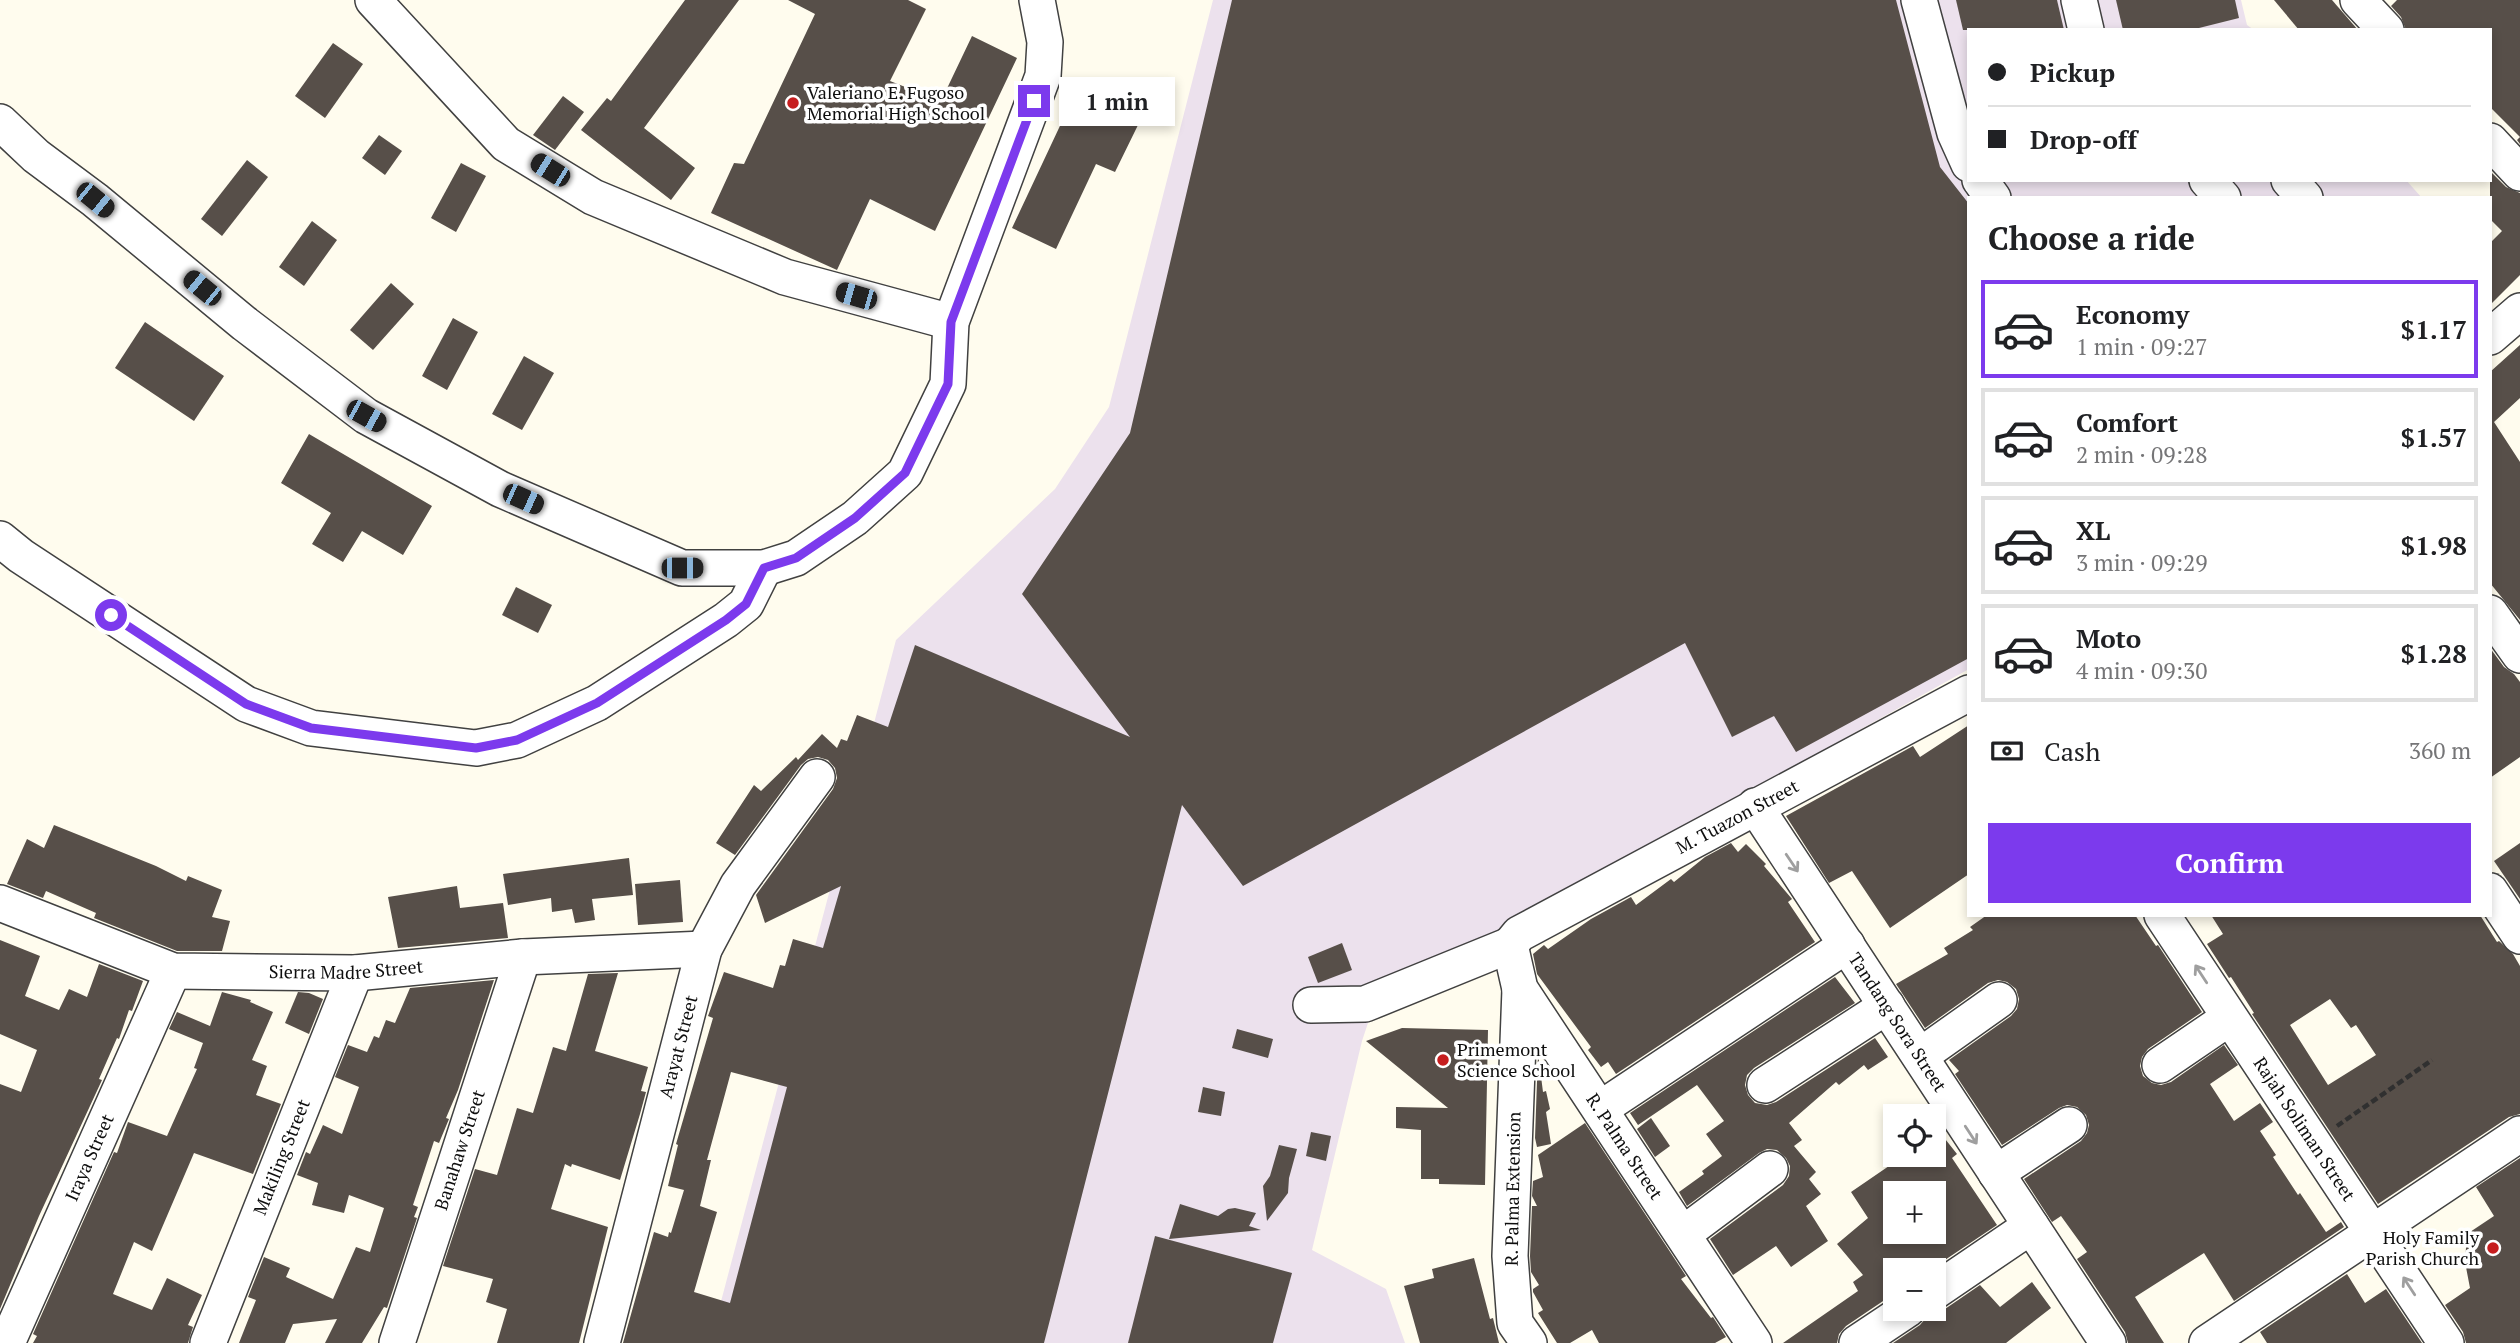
<!DOCTYPE html>
<html lang="en">
<head>
<meta charset="utf-8">
<style>
  :root { --surface:#fff; --page:#f6f6f6; --text:#202124; --muted:#757577; --line:#e0e0e0; --accent:#7c3aed }
  body { margin:0; font-family:"PT Serif",serif; background:var(--page); color:var(--text); height:100vh; display:flex; flex-direction:column; font-size:26px; white-space:nowrap }
  * { box-sizing:border-box; margin:0 }
  p { font-size:23px; color:var(--muted) }
  .icon { flex:none; width:38px; height:38px; fill:none; stroke:currentColor; stroke-width:2; stroke-linecap:round; stroke-linejoin:round }
  .map { position:relative; flex:1; overflow:hidden }
  .panel { position:absolute; left:1967px; top:196px; width:525px; height:721px; display:flex; flex-direction:column; background:var(--surface); border-radius:0px; box-shadow:0 4px 10px #0003 }
  .panel>* { flex:none }
  .hud { position:absolute; left:1967px; top:28px; width:525px; height:154px; border-radius:0px; box-shadow:0 4px 10px #0003; display:grid; align-content:center; height:154px; padding:0 21px; background:var(--surface) }
  .fabs { position:absolute; left:1883px; top:1104px; display:grid; gap:14px }
  .fabs a { display:grid; place-items:center; width:63px; height:63px; border-radius:0px; background:var(--surface); box-shadow:0 4px 10px #0003; font-size:35px }
  .end { position:absolute; width:32px; height:32px; margin:-16px; border:9px solid #7c3aed; background:#fff; box-shadow:0 0 0 4px #fff }
  .from { border-radius:50% }
  .bubble { position:absolute; height:49px; border-radius:0px; background:var(--surface); box-shadow:0 4px 10px #0003; font-size:23px; font-weight:700; line-height:49px; text-align:center }
  .car { position:absolute; width:21px; height:42px; margin:-21px -10px; border-radius:9px; box-shadow:0 0 5px 2px #0007; background:linear-gradient(#222 24%,#8ab4d8 0 40%,#222 0 76%,#8ab4d8 0 86%,#222 0) }
  .hud b { display:flex; align-items:center; gap:24px; height:66px; font-size:26px }
  .hud b+b { border-top:2px solid var(--line) }
  .hud i { width:18px; height:18px; background:var(--text) }
  ul { padding:0; list-style:none }
  li { display:flex; align-items:center; gap:21px; height:98px; margin:0 14px 10px; padding:0 7px; border:4px solid var(--line); border-radius:0px }
  li div { flex:1 }
  li b { display:block; font-size:26px }
  li em { font-style:normal; font-weight:700 }
  li.on { border-color:var(--accent) }
  li>.icon { width:63px; height:63px; stroke-width:1.5 }
  h2 { padding:0 21px; font-size:32px; line-height:84px }
  .pay { display:flex; align-items:center; gap:18px; height:77px; padding:0 21px; font-size:26px }
  .pay p { margin-inline-start:auto }
  .cta { display:flex; gap:14px; margin-top:auto; padding:14px 21px }
  .cta a { flex:1; height:80px; border-radius:0px; background:var(--accent); color:#fff; font-size:28px; font-weight:700; line-height:80px; text-align:center }
  .map>svg:first-child { display:block }
  .industrial { fill:#ece1ed }
  .building { fill:#574f49; fill-rule:evenodd }
  .lines { fill:none; stroke-linecap:round; stroke-linejoin:round }
  .minor-casing { stroke:#414141; stroke-width:38 }
  .path { stroke:#303030; stroke-width:4.5; stroke-dasharray:7 3.5; stroke-linecap:butt }
  .minor { stroke:#fff; stroke-width:35 }
  .oneway { stroke:#9f9f9f }
  .route { stroke:#7c3aed; stroke-width:9 }
  .poi-dot { fill:#c61d1e; stroke:#fff; stroke-width:2.5 }
  .labels { text-anchor:middle; stroke-width:7; stroke-linejoin:round; paint-order:stroke }
  .poi-label { font-size:18px; fill:#0e0e0e; stroke:#fff; text-anchor:start }
  .street-label { font-size:18px; fill:#0e0e0e; stroke:#fff }
</style>
</head>
<body>
<div class="map">
<svg width="2520" height="1343" viewBox="0 0 2520 1343">
  <rect width="100%" height="100%" fill="#fffcee"/>
  <polygon class="industrial" points="1213,0 2241,0 2247,25 2254,30 1969,30 1969,180 2406,180 2422,198 1969,198 1969,669 1376,999 1362,1041 1312,1250 1386,1289 1405,1343 710,1343 896,640 1055,489 1109,407"/>
  <g class="building">
    <polygon points="685,0 739,0 644,128 695,168 671,200 581,130 607,98 611,101"/>
    <polygon points="788,0 908,0 926,9 890,81 941,101 972,36 1017,58 935,231 870,199 837,270 711,213 734,163 744,164 815,14"/>
    <path d="M1232,0h664l44,167 29,37v454l-173,94 -22,-36 -42,21 -47,-94 -442,243 -61,-81 -138,538h-421l31,-111 14,5 1,-5 2,1 13,-43 -16,-4 10,-41 -2,-1 37,-126 -5,-2 16,-44 49,16 7,-23 5,1 8,-27 30,9 18,-62 -76,37 -9,-28 77,-106 4,-11 -2,-10 -7,-8 -10,-3 -10,2 -7,6 -66,90 -19,-12 38,-58 7,6 35,-34 2,3 24,-26 15,14 4,-9 6,2 10,-26 31,12 27,-82 215,92 -108,-143 108,-161zM731,1072l56,15 -57,216 -36,-11 23,-80 -17,-6 11,-46h-4z"/>
    <polygon points="1956,0 2057,0 2064,30 1963,30"/>
    <polygon points="2116,0 2235,0 2239,18 2191,30 2123,30"/>
    <polygon points="2274,0 2332,0 2358,30 2299,30"/>
    <polygon points="2397,0 2520,0 2520,144 2517,140 2520,137 2490,107 2490,30 2406,30 2401,17 2391,6"/>
    <polygon points="333,43 363,64 325,118 295,96"/>
    <polygon points="563,96 584,112 555,150 533,135"/>
    <polygon points="1074,96 1138,125 1115,172 1096,164 1056,249 1012,228"/>
    <polygon points="379,135 402,151 385,175 362,158"/>
    <polygon points="247,160 268,177 222,236 201,219"/>
    <polygon points="461,163 486,176 456,232 431,218"/>
    <polygon points="2490,171 2506,187 2520,193 2520,275 2490,305 2490,243 2502,231 2490,219"/>
    <polygon points="312,221 337,240 304,286 279,267"/>
    <polygon points="391,283 414,304 373,350 350,330"/>
    <polygon points="453,318 478,332 447,390 422,376"/>
    <polygon points="145,322 224,376 194,421 115,368"/>
    <polygon points="2520,345 2520,398 2494,422 2520,462 2520,620 2490,583 2490,372"/>
    <polygon points="524,356 554,373 522,430 492,414"/>
    <polygon points="309,434 432,506 403,555 362,531 343,562 312,544 331,513 281,483"/>
    <polygon points="516,587 552,605 538,633 502,615"/>
    <polygon points="2490,648 2504,667 2514,674 2520,682 2520,757 2490,778"/>
    <polygon points="1969,725 1969,874 1890,928 1852,871 1829,883 1786,816 1913,746 1920,757"/>
    <polygon points="54,825 156,866 186,881 188,876 222,890 212,917 230,921 222,951 177,951 94,918 96,913 46,891 43,898 7,884 27,839 44,848"/>
    <polygon points="1731,843 1738,852 1746,844 1766,864 1764,866 1792,899 1788,902 1815,942 1616,1074 1608,1062 1601,1067 1588,1050 1591,1047 1537,974 1533,954 1544,945 1548,949 1591,919 1631,897 1636,905 1671,879 1674,882 1705,857"/>
    <polygon points="2520,843 2520,899 2494,861"/>
    <polygon points="629,858 633,895 592,899 595,920 575,923 572,909 552,912 551,898 508,905 503,874"/>
    <polygon points="680,880 683,922 638,925 635,884"/>
    <polygon points="457,886 460,908 503,903 508,938 398,948 388,897"/>
    <polygon points="1987,915 2135,915 2156,946 2158,945 2202,1012 2148,1049 2142,1057 2140,1066 2143,1076 2152,1083 2161,1085 2171,1082 2224,1045 2238,1065 2210,1084 2234,1121 2260,1103 2273,1122 2260,1131 2276,1155 2273,1157 2298,1195 2300,1193 2326,1232 2341,1222 2344,1227 2234,1301 2204,1253 2135,1297 2164,1343 2128,1343 2125,1332 2077,1259 2087,1252 2061,1216 2052,1222 2024,1179 2081,1141 2087,1133 2089,1125 2086,1115 2077,1107 2067,1105 2059,1108 2002,1145 1955,1074 1959,1071 1949,1060 2011,1016 2017,1009 2019,999 2016,989 2007,982 1998,980 1988,983 1925,1028 1896,984 1948,954 1944,948 1973,930 1970,927"/>
    <path d="M2211,915h269l17,27 2,-1 14,13 7,12v148l-11,3 -131,87 -126,-190 2,-1 -23,-36 -2,1 -22,-34 16,-10zM2330,999l21,29 5,-3 20,30 -48,30 -38,-60z"/>
    <polygon points="0,940 40,956 25,996 59,1010 69,989 87,997 99,964 143,981 132,1011 129,1010 119,1039 117,1038 99,1079 102,1080 39,1216 0,1309 0,1084 21,1092 37,1050 0,1034"/>
    <polygon points="1342,943 1352,970 1318,983 1308,957"/>
    <polygon points="618,973 595,1051 648,1067 641,1091 646,1092 640,1114 620,1180 572,1164 571,1167 565,1164 551,1209 608,1227 579,1343 497,1343 507,1309 486,1302 493,1279 443,1266 475,1169 497,1175 517,1108 533,1113 553,1047 566,1051 588,974"/>
    <polygon points="1835,977 1855,1003 1754,1068 1747,1075 1745,1085 1748,1095 1755,1103 1767,1105 1776,1102 1875,1038 1888,1057 1868,1070 1864,1065 1839,1085 1836,1082 1789,1123 1802,1140 1794,1146 1816,1172 1809,1179 1821,1194 1806,1206 1828,1241 1791,1267 1776,1246 1733,1275 1710,1239 1783,1185 1789,1176 1790,1166 1786,1158 1777,1150 1767,1149 1759,1153 1687,1206 1679,1192 1704,1174 1702,1171 1722,1156 1706,1134 1724,1121 1697,1085 1638,1125 1630,1113"/>
    <polygon points="494,980 458,1090 446,1118 449,1119 439,1143 434,1141 413,1205 418,1207 414,1217 417,1218 387,1308 384,1307 362,1343 325,1343 337,1319 293,1324 285,1343 239,1343 256,1300 248,1297 264,1257 290,1268 286,1277 333,1299 356,1247 370,1252 384,1208 349,1195 344,1213 312,1205 318,1183 297,1175 306,1152 310,1154 323,1125 342,1134 359,1087 335,1077 348,1045 367,1052 374,1036 379,1038 386,1020 395,1023 410,988"/>
    <polygon points="222,992 251,1000 250,1002 273,1012 252,1060 267,1066 256,1095 281,1104 253,1174 194,1153 152,1251 134,1242 113,1294 152,1310 167,1278 202,1295 188,1325 193,1327 188,1343 33,1343 37,1336 33,1334 114,1152 117,1153 128,1122 167,1136 197,1069 194,1068 203,1043 169,1029 177,1012 210,1026"/>
    <polygon points="298,992 309,993 323,999 309,1034 285,1023"/>
    <polygon points="1402,1028 1488,1030 1485,1185 1439,1184 1439,1179 1421,1179 1421,1130 1396,1128 1396,1107 1448,1108 1366,1041"/>
    <polygon points="1237,1029 1273,1039 1268,1058 1232,1048"/>
    <polygon points="1538,1053 1543,1092 1546,1091 1550,1109 1546,1112 1551,1144 1537,1147 1535,1138"/>
    <polygon points="1203,1087 1225,1092 1221,1116 1198,1112"/>
    <polygon points="1651,1118 1670,1146 1655,1157 1637,1129"/>
    <polygon points="1585,1123 1686,1276 1681,1279 1711,1318 1713,1317 1726,1337 1715,1343 1599,1343 1592,1330 1570,1343 1557,1343 1538,1313 1543,1310 1533,1292 1533,1289 1539,1285 1531,1272 1530,1256 1532,1206 1537,1206 1532,1196 1533,1181 1543,1177 1538,1155"/>
    <path d="M1934,1125l23,29 -5,4 45,67 -67,45h-35v23l-49,33 -7,8 -2,9h-54l75,-52 -5,-9 10,-7 -26,-31 31,-26 -17,-26 54,-37h29zM1895,1194h39v38h-39z"/>
    <polygon points="1311,1132 1331,1136 1326,1161 1306,1156"/>
    <polygon points="1279,1145 1297,1149 1289,1178 1288,1193 1267,1221 1263,1186 1270,1176"/>
    <polygon points="2520,1158 2520,1343 2466,1343 2463,1332 2445,1305 2470,1288 2465,1262 2467,1234 2494,1216 2476,1187"/>
    <polygon points="1180,1204 1218,1216 1228,1209 1235,1208 1256,1213 1249,1226 1261,1230 1169,1239"/>
    <polygon points="1155,1236 1292,1273 1273,1343 1128,1343"/>
    <polygon points="1474,1258 1490,1319 1493,1318 1499,1343 1420,1343 1404,1286 1434,1278 1432,1269"/>
    <polygon points="2347,1274 2365,1303 2386,1289 2422,1343 2267,1343 2260,1332"/>
    <polygon points="2032,1282 2051,1308 2006,1343 1893,1343 1920,1325 1926,1318 1928,1311 1936,1312 1945,1309 1980,1285 2000,1307"/>
  </g>
  <g class="lines">
    <defs>
      <g id="minor">
        <polyline points="373,0 506,144 593,197 785,277 951,322"/>
        <polyline points="1919,0 1955,133 1969,164"/>
        <polyline points="2079,0 2086,30"/>
        <polyline points="2358,0 2386,30"/>
        <polyline points="0,122 36,156 95,200 245,324 366,416 500,489 682,568 764,568 796,558 855,518 905,473 948,384 951,322 1043,76 1045,42 1037,0"/>
        <polyline points="2490,141 2520,173"/>
        <polyline points="1980,180 1993,198"/>
        <polyline points="2207,180 2223,198"/>
        <polyline points="2289,180 2305,198"/>
        <polyline points="2490,337 2520,311"/>
        <polyline points="0,539 21,556 246,704 311,728 476,748 517,740 597,703 726,620 746,604 764,568"/>
        <polyline points="2490,613 2520,655"/>
        <path id="s1" d="M1755,806l353,537"/>
        <polyline points="2490,891 2520,936"/>
        <path id="s2" d="M0,903l173,68 182,2 168,-16 181,-8"/>
        <path id="s3" d="M2162,915l284,428"/>
        <path id="s4" d="M1510,945l9,-11 450,-241"/>
        <path id="s5" d="M1510,945l10,44 234,354"/>
        <polyline points="1520,989 1510,1256 1515,1323 1529,1343"/>
        <polyline points="1311,1005 1365,1004 1510,945"/>
        <polyline points="1920,1056 1999,1000"/>
        <polyline points="2160,1065 2229,1018"/>
        <polyline points="1765,1085 1887,1006"/>
        <polyline points="1600,1109 1847,945"/>
        <polyline points="1996,1173 2069,1125"/>
        <polyline points="1683,1234 1770,1169"/>
        <polyline points="1934,1292 2031,1226"/>
        <path id="s6" d="M7,1343l166,-372"/>
        <path id="s7" d="M208,1343l147,-370"/>
        <path id="s8" d="M397,1343l126,-386"/>
        <path id="s9" d="M602,1343l102,-394 34,-64 79,-108"/>
        <polyline points="1857,1343 1908,1309"/>
        <polyline points="2207,1343 2520,1134"/>
      </g>
    </defs>
    <use href="#minor" class="minor-casing"/>
    <polyline class="path" points="2337,1126 2432,1060"/>
    <use href="#minor" class="minor"/>
  </g>
  <defs><path id="oneway-shaft" d="M-6 0H5M1.5-3L5.5 0L1.5 3" fill="none" stroke-width="1.6" stroke-linecap="round" stroke-linejoin="round" transform="scale(1.75)"/></defs>
  <g class="oneway">
    <use href="#oneway-shaft" transform="translate(1792 863) rotate(56)"/>
    <use href="#oneway-shaft" transform="translate(2201 974) rotate(-123)"/>
    <use href="#oneway-shaft" transform="translate(1971 1135) rotate(57)"/>
    <use href="#oneway-shaft" transform="translate(2409 1286) rotate(-123)"/>
  </g>
  <g class="lines">
    <polyline class="route" points="111,615 246,704 311,728 476,748 517,740 597,703 726,620 746,604 764,568 796,558 855,518 905,473 948,384 951,322 1034,101"/>
  </g>
  <g class="poi-dot">
    <circle cx="793" cy="103" r="7"/>
    <circle cx="1443" cy="1060" r="7"/>
    <circle cx="2493" cy="1248" r="7"/>
  </g>
  <g class="labels">
    <g class="poi-label">
      <text x="807" y="99">Valeriano E. Fugoso<tspan x="807" dy="21">Memorial High School</tspan></text>
      <text x="1457" y="1056">Primemont<tspan x="1457" dy="21">Science School</tspan></text>
      <text x="2479" y="1244" text-anchor="end">Holy Family<tspan x="2479" dy="21">Parish Church</tspan></text>
    </g>
    <g class="street-label">
      <text dy="6" stroke="none"><textPath href="#s4" startOffset="262">M. Tuazon Street</textPath></text>
      <text dy="6" stroke="none"><textPath href="#s2" startOffset="359">Sierra Madre Street</textPath></text>
      <text dy="6" stroke="none"><textPath href="#s1" startOffset="259">Tandang Sora Street</textPath></text>
      <text dy="6" stroke="none"><textPath href="#s9" startOffset="306">Arayat Street</textPath></text>
      <text dy="6" stroke="none"><textPath href="#s3" startOffset="257">Rajah Soliman Street</textPath></text>
      <text dy="6" stroke="none"><textPath href="#s5" startOffset="234">R. Palma Street</textPath></text>
      <text dy="6" stroke="none"><textPath href="#s8" startOffset="203">Banahaw Street</textPath></text>
      <text dy="6" stroke="none"><textPath href="#s6" startOffset="203">Iraya Street</textPath></text>
      <text dy="6" stroke="none"><textPath href="#s7" startOffset="200">Makiling Street</textPath></text>
      <text transform="translate(1513 1189) rotate(-89)" y="6">R. Palma Extension</text>
    </g>
  </g>
</svg>
<div class="fabs">
<a><svg class="icon" aria-label="locate" viewBox="0 0 24 24"><circle cx="12" cy="12" r="6"/><path d="M12 2v4M12 18v4M2 12h4M18 12h4"/></svg></a>
<a>+</a>
<a>−</a>
</div>
<i class="end from" style="left:111px;top:615px"></i>
<i class="end" style="left:1034px;top:101px"></i>
<div class="bubble" style="left:1059px;top:77px;width:116px">1 min</div>
<i class="car" style="left:550px;top:170px;rotate:302deg"></i>
<i class="car" style="left:95px;top:200px;rotate:129deg"></i>
<i class="car" style="left:202px;top:288px;rotate:309deg"></i>
<i class="car" style="left:856px;top:296px;rotate:286deg"></i>
<i class="car" style="left:366px;top:416px;rotate:119deg"></i>
<i class="car" style="left:523px;top:499px;rotate:114deg"></i>
<i class="car" style="left:682px;top:568px;rotate:90deg"></i>
<div class="hud">
<b><i class="from"></i>Pickup</b>
<b><i></i>Drop-off</b>
</div>
<section class="panel">
<h2>Choose a ride</h2>
<ul>
<li class="on"><svg class="icon" aria-label="car" viewBox="0 0 24 24"><path d="M5 17H2v-5l4-1 3-4h7l3 4 3 1v5h-3M9 17h6M6 11h13"/><circle cx="7" cy="17" r="2"/><circle cx="17" cy="17" r="2"/></svg><div><b>Economy</b><p>1 min · 09:27</p></div><em>$1.17</em></li>
<li><svg class="icon" aria-label="car" viewBox="0 0 24 24"><path d="M5 17H2v-5l4-1 3-4h7l3 4 3 1v5h-3M9 17h6M6 11h13"/><circle cx="7" cy="17" r="2"/><circle cx="17" cy="17" r="2"/></svg><div><b>Comfort</b><p>2 min · 09:28</p></div><em>$1.57</em></li>
<li><svg class="icon" aria-label="car" viewBox="0 0 24 24"><path d="M5 17H2v-5l4-1 3-4h7l3 4 3 1v5h-3M9 17h6M6 11h13"/><circle cx="7" cy="17" r="2"/><circle cx="17" cy="17" r="2"/></svg><div><b>XL</b><p>3 min · 09:29</p></div><em>$1.98</em></li>
<li><svg class="icon" aria-label="car" viewBox="0 0 24 24"><path d="M5 17H2v-5l4-1 3-4h7l3 4 3 1v5h-3M9 17h6M6 11h13"/><circle cx="7" cy="17" r="2"/><circle cx="17" cy="17" r="2"/></svg><div><b>Moto</b><p>4 min · 09:30</p></div><em>$1.28</em></li>
</ul>
<div class="pay"><svg class="icon" aria-label="cash" viewBox="0 0 24 24"><path d="M3 7h18v10H3z"/><circle cx="12" cy="12" r="2"/></svg>Cash<p>360 m</p></div>
<div class="cta"><a>Confirm</a></div>
</section>
</div>
</body>
</html>
